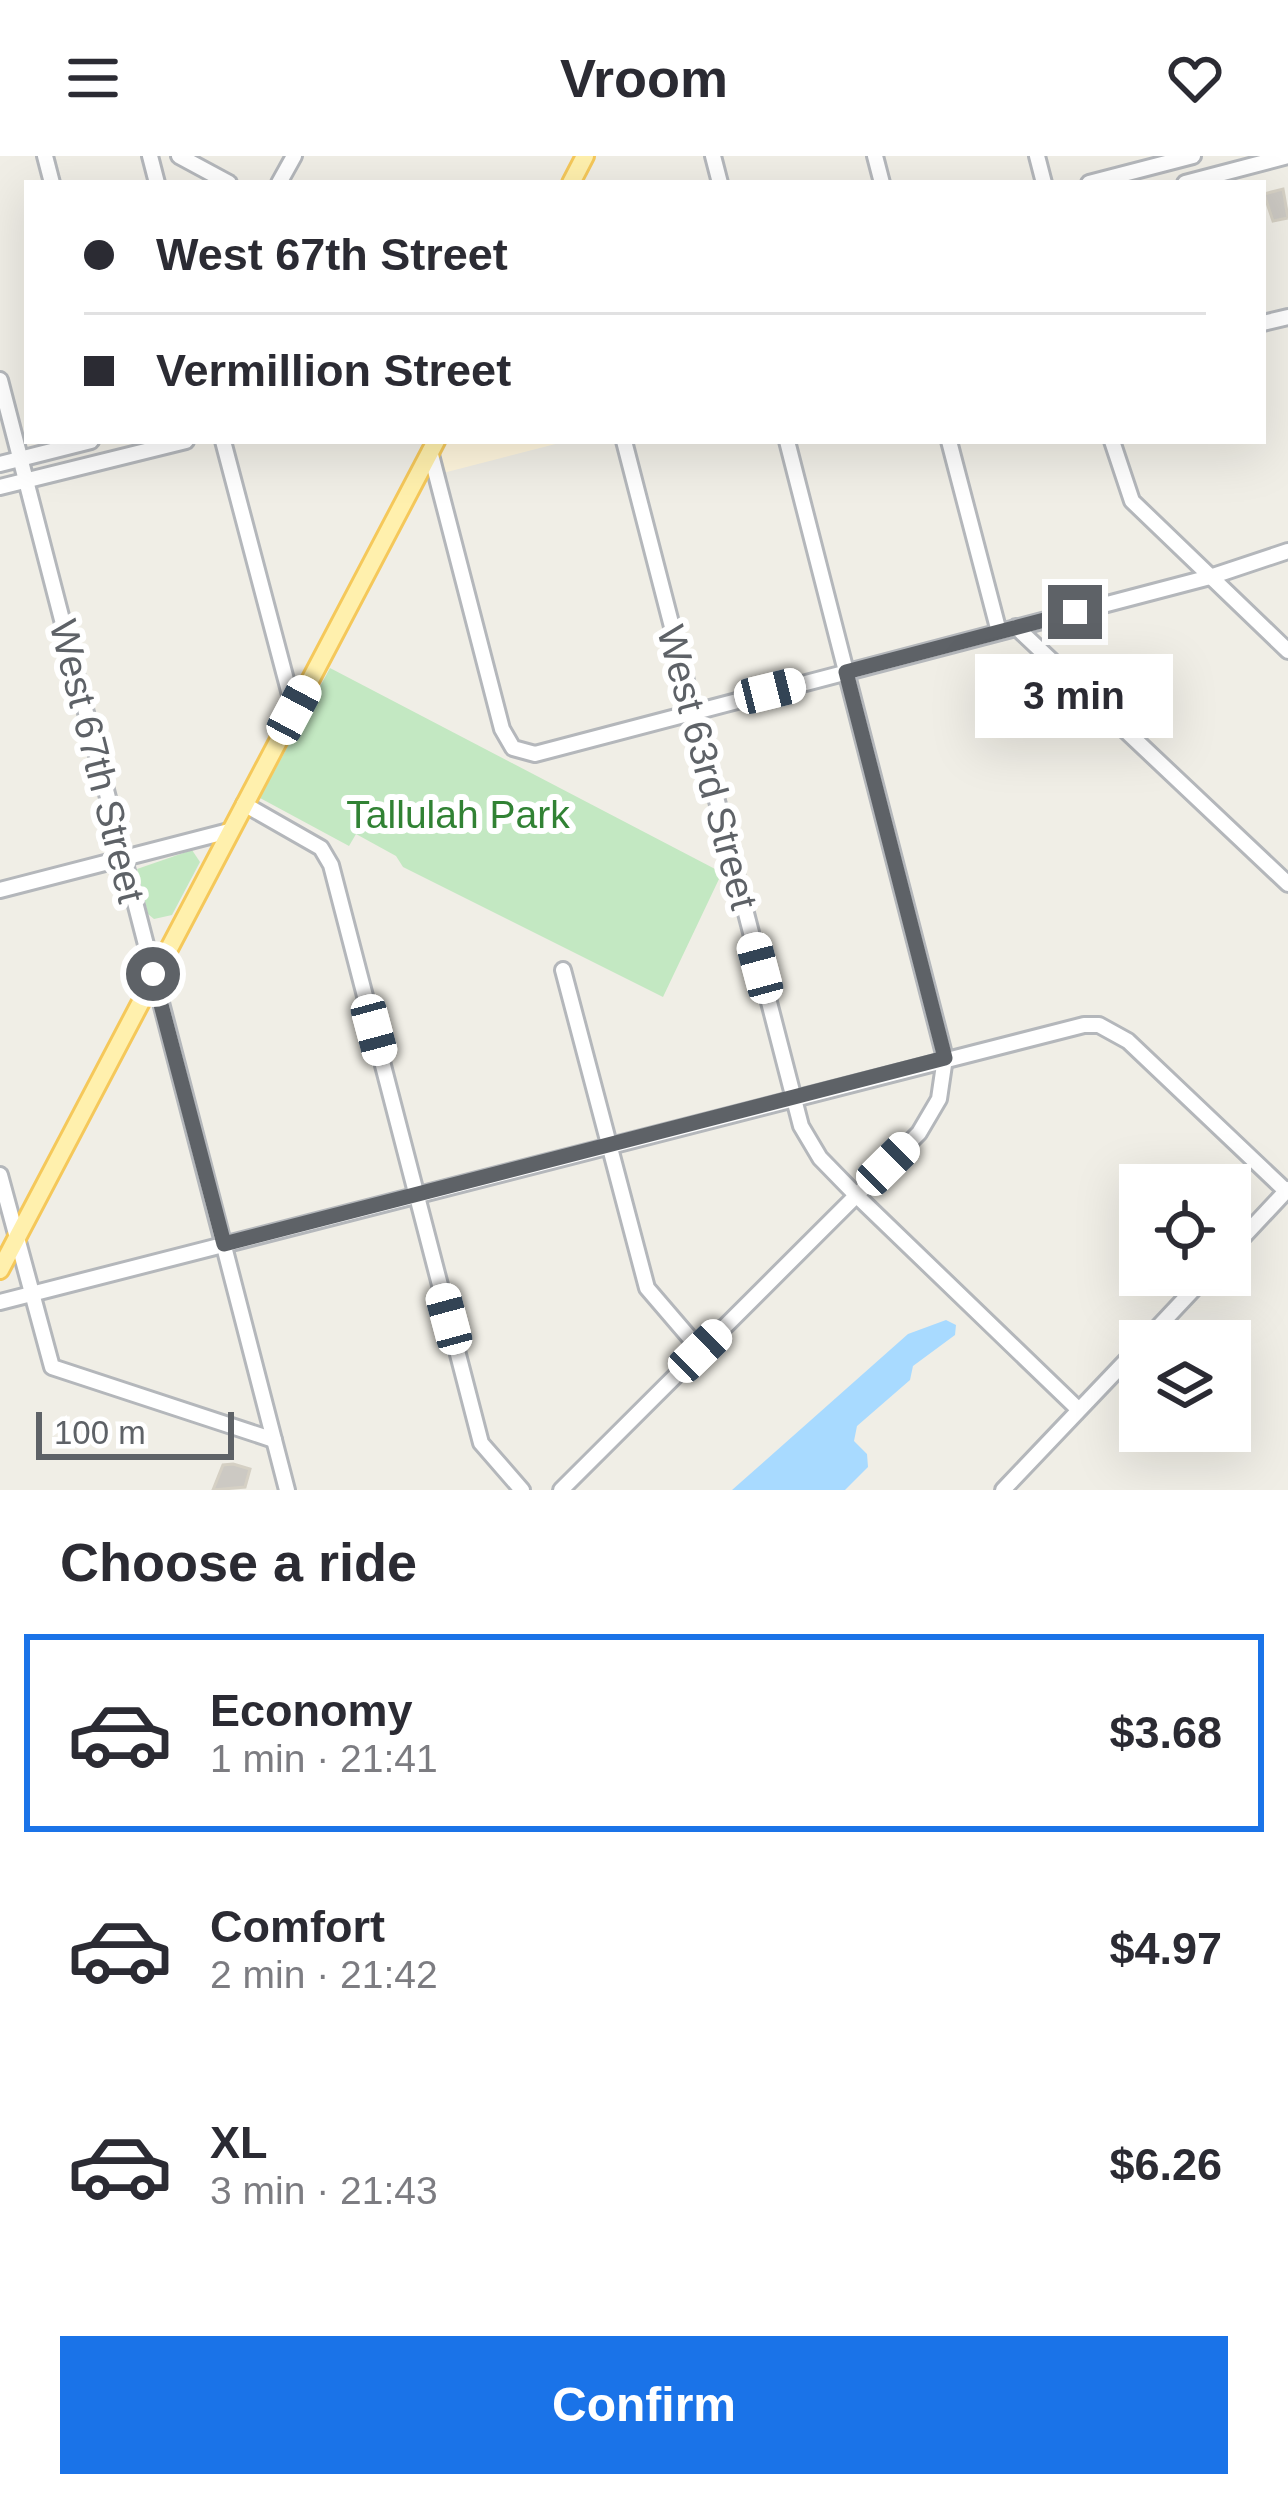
<!DOCTYPE html>
<html lang="en">
<head>
<meta charset="utf-8">
<style>
  :root { --surface:#fff; --page:#f7f7f7; --text:#2b2b33; --muted:#7c7c81; --line:#e1e1e2; --accent:#1a73e8 }
  body { margin:0; font-family:Helvetica,sans-serif; background:var(--page); color:var(--text); height:100vh; display:flex; flex-direction:column; font-size:45px; white-space:nowrap }
  * { box-sizing:border-box; margin:0 }
  p { font-size:39px; color:var(--muted) }
  .icon { flex:none; width:66px; height:66px; fill:none; stroke:currentColor; stroke-width:2; stroke-linecap:round; stroke-linejoin:round }
  .map { position:relative; height:1334px; overflow:hidden }
  .side { display:flex; flex-direction:column; background:var(--surface); flex:1 }
  .side>* { flex:none }
  .banner { position:absolute; left:24px; top:24px; width:1242px; height:264px; border-radius:0px; box-shadow:0 12px 48px #0002; display:grid; align-content:center; height:264px; padding:0 60px; background:var(--surface) }
  .controls { position:absolute; left:1119px; top:1008px; display:grid; gap:24px }
  .controls a { display:grid; place-items:center; width:132px; height:132px; border-radius:0px; background:var(--surface); box-shadow:0 12px 48px #0002; font-size:60px }
  .scale { position:absolute; left:36px; bottom:30px; width:198px; box-sizing:border-box; padding-left:12px; border:6px solid #5e6267; border-top:0; font-size:33px; line-height:42px; white-space:nowrap; color:#5e6267; -webkit-text-stroke:9px #fff; paint-order:stroke }
  .end { position:absolute; width:54px; height:54px; margin:-27px; border:15px solid #5e6267; background:#fff; box-shadow:0 0 0 6px #fff }
  .from { border-radius:50% }
  .bubble { position:absolute; height:84px; border-radius:0px; background:var(--surface); box-shadow:0 12px 48px #0002; font-size:39px; font-weight:800; line-height:84px; text-align:center }
  .car { position:absolute; width:36px; height:72px; margin:-36px -18px; border-radius:15px; box-shadow:0 0 9px 3px #0007; background:linear-gradient(#fff 24%,#345 0 40%,#fff 0 76%,#345 0 86%,#fff 0) }
  .banner b { display:flex; align-items:center; gap:42px; height:114px; font-size:45px }
  .banner b+b { border-top:3px solid var(--line) }
  .banner i { width:30px; height:30px; background:var(--text) }
  ul { padding:0; list-style:none }
  li { display:flex; align-items:center; gap:36px; height:198px; margin:0 24px 18px; padding:0 36px; border:6px solid transparent; border-radius:0px }
  li div { flex:1 }
  li b { display:block; font-size:45px }
  li em { font-style:normal; font-weight:800 }
  li.on { border-color:var(--accent) }
  li>.icon { width:108px; height:108px; stroke-width:1.5 }
  h2 { padding:0 60px; font-size:54px; line-height:144px }
  .button { display:flex; gap:24px; margin-top:auto; padding:24px 60px }
  .button a { flex:1; height:138px; border-radius:0px; background:var(--accent); color:#fff; font-size:48px; font-weight:800; line-height:138px; text-align:center }
  header { display:flex; justify-content:space-between; align-items:center; height:156px; padding:0 60px; background:var(--surface); font-size:54px; font-weight:800 }
  .map>svg:first-child { display:block }
  .commercial { fill:#fff6dd }
  .green { fill:#c3e8c2 }
  .water { fill:#a8daff }
  .building { fill:#ccc9c3; stroke:#d5d0c4; stroke-width:3 }
  .lines { fill:none; stroke-linecap:round; stroke-linejoin:round }
  .minor-casing { stroke:#b4b7bb; stroke-width:20 }
  .major-casing { stroke:#f5c85a; stroke-width:22 }
  .minor { stroke:#fff; stroke-width:14 }
  .major { stroke:#fff0ad; stroke-width:16 }
  .route { stroke:#5e6267; stroke-width:15 }
  .labels { text-anchor:middle; stroke-width:12; stroke-linejoin:round; paint-order:stroke }
  .street-label { font-size:39px; fill:#5e6267; stroke:#fff }
  .park-label { font-size:39px; fill:#318234; stroke:#fff }
</style>
</head>
<body>
<header><svg class="icon" aria-label="menu" viewBox="0 0 24 24"><path d="M4 6h16M4 12h16M4 18h16"/></svg>Vroom<svg class="icon" aria-label="heart" viewBox="0 0 24 24"><path d="M12 20l-8-8c-3-5 5-10 8-4 3-6 11-1 8 4z"/></svg></header>
<div class="map">
<svg width="1288" height="1334" viewBox="0 0 1288 1334">
  <rect width="100%" height="100%" fill="#f0eee6"/>
  <polygon class="commercial" points="449,285 567,285 443,317 439,303"/>
  <g class="green">
    <polygon points="330,512 717,714 719,723 663,841 403,711 396,700 356,678 349,690 260,642"/>
    <polygon points="192,694 200,706 172,759 154,763 148,758 137,713"/>
  </g>
  <polygon class="water" points="946,1164 956,1169 955,1179 913,1210 910,1224 857,1270 854,1285 867,1298 868,1311 845,1334 732,1334 908,1178"/>
  <g class="building">
    <polygon points="1283,33 1288,62 1273,65 1264,38"/>
    <polygon points="233,1308 250,1313 245,1331 213,1334 223,1309"/>
  </g>
  <g class="lines">
    <defs>
      <g id="minor">
        <polyline points="45,0 52,27"/>
        <polyline points="150,0 157,27"/>
        <polyline points="179,0 229,27"/>
        <polyline points="713,0 720,27"/>
        <polyline points="875,0 882,27"/>
        <polyline points="1037,0 1044,27"/>
        <polyline points="279,27 294,0"/>
        <polyline points="1089,27 1193,0"/>
        <polyline points="1185,27 1288,0"/>
        <polyline points="1263,167 1288,161"/>
        <polyline points="0,224 287,1334"/>
        <polyline points="223,285 294,554"/>
        <polyline points="624,285 801,970 820,1002 857,1040 1078,1253"/>
        <polyline points="949,285 999,476"/>
        <polyline points="1112,285 1132,345 1288,495"/>
        <polyline points="430,295 502,573 513,592 535,598 1210,421 1288,395"/>
        <polyline points="0,308 91,285"/>
        <polyline points="0,331 186,285"/>
        <polyline points="1016,471 1288,728"/>
        <polyline points="244,648 321,692 331,709 481,1287 522,1334"/>
        <polyline points="0,734 229,675"/>
        <polyline points="563,814 647,1132 701,1195"/>
        <polyline points="0,1019 52,1211 274,1284"/>
        <polyline points="1230,1095 1288,1033"/>
        <polyline points="0,1146 1084,869 1099,869 1128,885 1286,1035"/>
        <polyline points="1145,1185 1207,1119"/>
        <polyline points="561,1334 919,977 939,943 945,902 787,285"/>
        <polyline points="1003,1334 1140,1190"/>
      </g>
      <g id="major">
        <polyline points="571,27 585,0"/>
        <polyline points="0,1114 436,285"/>
      </g>
    </defs>
    <use href="#minor" class="minor-casing"/>
    <use href="#major" class="major-casing"/>
    <use href="#minor" class="minor"/>
    <use href="#major" class="major"/>
  </g>
  <g class="lines">
    <polyline class="route" points="153,818 224,1088 945,902 846,516 1075,456"/>
  </g>
  <g class="labels">
    <g class="street-label">
      <text transform="translate(98 605) rotate(76)" y="14">West 67th Street</text>
      <text transform="translate(708 611) rotate(75)" y="14">West 63rd Street</text>
    </g>
    <g class="park-label">
      <text x="458" y="672">Tallulah Park</text>
    </g>
  </g>
</svg>
<div class="controls">
<a><svg class="icon" aria-label="locate" viewBox="0 0 24 24"><circle cx="12" cy="12" r="6"/><path d="M12 2v4M12 18v4M2 12h4M18 12h4"/></svg></a>
<a><svg class="icon" aria-label="layers" viewBox="0 0 24 24"><path d="M12 4l9 5-9 5-9-5zM3 14l9 5 9-5"/></svg></a>
</div>
<div class="scale">100 m</div>
<i class="end from" style="left:153px;top:818px"></i>
<i class="end" style="left:1075px;top:456px"></i>
<div class="bubble" style="left:975px;top:498px;width:198px">3 min</div>
<i class="car" style="left:770px;top:535px;rotate:76deg"></i>
<i class="car" style="left:294px;top:554px;rotate:28deg"></i>
<i class="car" style="left:760px;top:812px;rotate:345deg"></i>
<i class="car" style="left:374px;top:874px;rotate:165deg"></i>
<i class="car" style="left:888px;top:1008px;rotate:45deg"></i>
<i class="car" style="left:449px;top:1163px;rotate:345deg"></i>
<i class="car" style="left:700px;top:1195px;rotate:46deg"></i>
<div class="banner">
<b><i class="from"></i>West 67th Street</b>
<b><i></i>Vermillion Street</b>
</div>
</div>
<section class="side">
<h2>Choose a ride</h2>
<ul>
<li class="on"><svg class="icon" aria-label="car" viewBox="0 0 24 24"><path d="M5 17H2v-5l4-1 3-4h7l3 4 3 1v5h-3M9 17h6M6 11h13"/><circle cx="7" cy="17" r="2"/><circle cx="17" cy="17" r="2"/></svg><div><b>Economy</b><p>1 min · 21:41</p></div><em>$3.68</em></li>
<li><svg class="icon" aria-label="car" viewBox="0 0 24 24"><path d="M5 17H2v-5l4-1 3-4h7l3 4 3 1v5h-3M9 17h6M6 11h13"/><circle cx="7" cy="17" r="2"/><circle cx="17" cy="17" r="2"/></svg><div><b>Comfort</b><p>2 min · 21:42</p></div><em>$4.97</em></li>
<li><svg class="icon" aria-label="car" viewBox="0 0 24 24"><path d="M5 17H2v-5l4-1 3-4h7l3 4 3 1v5h-3M9 17h6M6 11h13"/><circle cx="7" cy="17" r="2"/><circle cx="17" cy="17" r="2"/></svg><div><b>XL</b><p>3 min · 21:43</p></div><em>$6.26</em></li>
</ul>
<div class="button"><a>Confirm</a></div>
</section>
</body>
</html>
